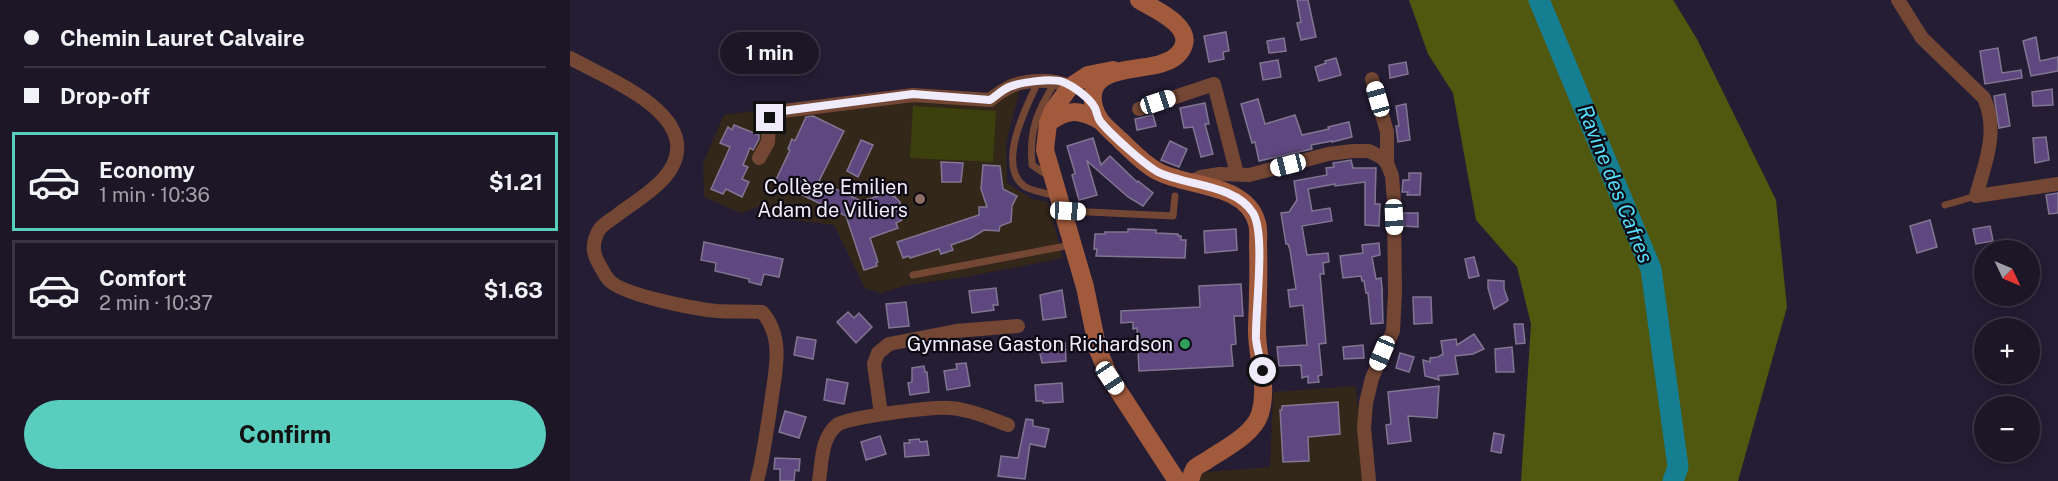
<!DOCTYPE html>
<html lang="en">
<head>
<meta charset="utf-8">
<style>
  :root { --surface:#1c1627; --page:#292333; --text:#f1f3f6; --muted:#a09fa7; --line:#3a3544; --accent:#59cebf }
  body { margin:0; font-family:"Public Sans",sans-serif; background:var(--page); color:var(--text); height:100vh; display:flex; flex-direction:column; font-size:22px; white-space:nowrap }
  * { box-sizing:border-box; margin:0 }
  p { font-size:20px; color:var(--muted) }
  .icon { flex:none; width:33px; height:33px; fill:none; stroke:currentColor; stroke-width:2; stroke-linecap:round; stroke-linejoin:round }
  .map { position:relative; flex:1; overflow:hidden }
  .sheet { display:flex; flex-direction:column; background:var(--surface); width:570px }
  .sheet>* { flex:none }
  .guide { display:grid; align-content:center; height:132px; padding:0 24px; background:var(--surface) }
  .needle { width:39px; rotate:134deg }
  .tools { position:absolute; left:1404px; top:240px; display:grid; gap:12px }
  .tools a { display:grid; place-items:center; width:66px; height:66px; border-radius:50%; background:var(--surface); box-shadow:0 3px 15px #0003,0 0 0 2px var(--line); font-size:30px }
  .end { position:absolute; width:27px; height:27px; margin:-14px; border:8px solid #efebfb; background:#111; box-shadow:0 0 0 3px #111 }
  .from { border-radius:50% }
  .bubble { position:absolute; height:42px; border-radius:21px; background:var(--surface); box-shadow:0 3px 15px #0003,0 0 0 2px var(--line); font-size:20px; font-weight:700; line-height:42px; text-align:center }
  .car { position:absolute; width:18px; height:36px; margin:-18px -9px; border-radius:8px; box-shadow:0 0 4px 2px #0007; background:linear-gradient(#fff 24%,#345 0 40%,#fff 0 76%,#345 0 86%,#fff 0) }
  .guide b { display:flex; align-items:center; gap:21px; height:57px; font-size:22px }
  .guide b+b { border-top:2px solid var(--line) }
  .guide i { width:15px; height:15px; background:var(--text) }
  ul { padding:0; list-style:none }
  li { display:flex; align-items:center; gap:18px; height:99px; margin:0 12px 9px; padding:0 12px; border:3px solid var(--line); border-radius:0px }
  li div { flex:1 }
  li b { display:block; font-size:22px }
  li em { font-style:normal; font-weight:700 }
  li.selected { border-color:var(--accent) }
  li>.icon { width:54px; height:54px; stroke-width:1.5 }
  .action { display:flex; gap:12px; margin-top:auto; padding:12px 24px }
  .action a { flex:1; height:69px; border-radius:36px; background:var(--accent); color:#111; font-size:24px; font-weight:700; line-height:69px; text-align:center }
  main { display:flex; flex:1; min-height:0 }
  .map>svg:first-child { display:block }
  .education { fill:#332719 }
  .green { fill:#3b400d }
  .forest { fill:#50570e }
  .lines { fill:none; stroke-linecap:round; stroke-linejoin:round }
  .river { stroke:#157e91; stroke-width:21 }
  .building { fill:#5f487f; stroke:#807692; stroke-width:1.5 }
  .service { stroke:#744734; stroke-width:7 }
  .minor { stroke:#744734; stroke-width:14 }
  .secondary { stroke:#a15a3b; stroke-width:18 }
  .route { stroke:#efebfb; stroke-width:8 }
  .education-dot { fill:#8d6e63; stroke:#0d0913; stroke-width:2 }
  .leisure-dot { fill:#2e9e5b; stroke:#0d0913; stroke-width:2 }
  .labels { text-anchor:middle; stroke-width:4.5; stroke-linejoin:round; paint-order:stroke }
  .poi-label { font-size:20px; fill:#efebfb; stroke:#0d0913; text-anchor:end }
  .water-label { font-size:21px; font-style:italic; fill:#56ddfa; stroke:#0d0913 }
</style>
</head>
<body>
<main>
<section class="sheet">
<div class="guide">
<b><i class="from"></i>Chemin Lauret Calvaire</b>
<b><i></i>Drop-off</b>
</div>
<ul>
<li class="selected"><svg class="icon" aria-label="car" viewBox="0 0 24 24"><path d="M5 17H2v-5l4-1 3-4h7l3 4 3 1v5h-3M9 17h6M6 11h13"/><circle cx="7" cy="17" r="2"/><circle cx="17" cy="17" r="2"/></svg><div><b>Economy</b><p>1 min · 10:36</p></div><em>$1.21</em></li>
<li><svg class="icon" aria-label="car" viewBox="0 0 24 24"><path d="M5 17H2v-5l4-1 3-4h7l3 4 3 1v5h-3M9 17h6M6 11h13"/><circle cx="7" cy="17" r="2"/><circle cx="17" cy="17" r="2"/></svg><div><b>Comfort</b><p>2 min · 10:37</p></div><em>$1.63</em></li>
</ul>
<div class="action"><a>Confirm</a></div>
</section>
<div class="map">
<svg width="1488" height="481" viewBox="0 0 1488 481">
  <rect width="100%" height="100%" fill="#251d34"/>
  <g class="education">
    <polygon points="453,77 436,143 437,183 462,199 478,202 493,258 396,277 337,285 311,293 295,288 264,225 210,218 191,206 171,213 134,197 133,163 154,115 342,89 414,94 438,79"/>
    <polygon points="786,386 793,481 630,481 630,477 636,472 700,467 703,392"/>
  </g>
  <polygon class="green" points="343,106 426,111 423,162 340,158"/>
  <polygon class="forest" points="839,0 1103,0 1105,3 1127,39 1206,200 1217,307 1168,481 951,481 961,324 947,267 906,220 883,93 858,54"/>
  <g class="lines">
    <polyline class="river" points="969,0 1081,269 1108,467 1103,481"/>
  </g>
  <g class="building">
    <polygon points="727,0 738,0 746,37 731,40 727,23 731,22"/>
    <polygon points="656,32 659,51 653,52 654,59 639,62 634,36"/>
    <polygon points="1466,37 1470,61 1488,57 1488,71 1461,76 1453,41"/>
    <polygon points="714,38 716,51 699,53 697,41"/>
    <polygon points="1428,48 1432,73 1451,70 1452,78 1415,84 1410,51"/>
    <polygon points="766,58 771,75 749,81 745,67 756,63 755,61"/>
    <polygon points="708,60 711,77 693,80 690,63"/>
    <polygon points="836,62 838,74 820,78 819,65"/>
    <polygon points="1482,89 1483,105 1463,106 1462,92"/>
    <polygon points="1435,94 1440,126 1429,128 1424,96"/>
    <polygon points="688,99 695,124 725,115 732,135 759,129 758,127 779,122 782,137 762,142 762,141 741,145 742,149 689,161 685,142 682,143 671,104"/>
    <polygon points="635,103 639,124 635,124 643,154 631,157 623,127 614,128 610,108"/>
    <polygon points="836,104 840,140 828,142 826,126 829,126 826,106"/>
    <polygon points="583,115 586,126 567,130 565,119"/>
    <polygon points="243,116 274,131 249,181 291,201 316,194 325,197 330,202 332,220 326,223 328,228 300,238 308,262 306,263 307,266 294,270 276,216 205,182 220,150 218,149 222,139 225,141 236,117"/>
    <polygon points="164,125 189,135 189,139 183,150 180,148 173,165 178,167 172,179 179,182 172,197 156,189 153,194 141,189 160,147 150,143 158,127 162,130"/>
    <polygon points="1476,137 1479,160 1465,163 1463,138"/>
    <polygon points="523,138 531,165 540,156 567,182 568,181 583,193 573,206 558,197 517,161 527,195 509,200 502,175 505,173 497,146"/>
    <polygon points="291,140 303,145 288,177 277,171"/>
    <polygon points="600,141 617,149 609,167 591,160"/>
    <polygon points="781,160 783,168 806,168 805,204 810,204 809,226 795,225 795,182 765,186 765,184 738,189 742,211 760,208 762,221 732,226 737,255 758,253 759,262 753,263 754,274 750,274 756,343 749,344 752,375 748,376 749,382 738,383 738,376 732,378 731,365 709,366 707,347 737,345 733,305 720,307 718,290 726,289 720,250 718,244 716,244 711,213 719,212 727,200 724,181 757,175 756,168 764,167 763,163"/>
    <polygon points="371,162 393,163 391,182 372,182"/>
    <polygon points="413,165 430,166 433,189 447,196 442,206 441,222 430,226 429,231 414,230 401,238 381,245 383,250 371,254 369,249 340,258 339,256 333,258 327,242 409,215 409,207 417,207 411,189"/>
    <polygon points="839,173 851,173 850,195 837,195 838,192 832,192 833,180 839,180"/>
    <polygon points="1488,193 1488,213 1479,214 1476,195"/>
    <polygon points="833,213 848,213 848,227 833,226"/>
    <polygon points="1360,220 1367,247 1347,253 1340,226"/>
    <polygon points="1420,226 1423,241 1406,244 1403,229"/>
    <polygon points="558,229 586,230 586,233 608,234 608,236 611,236 611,240 616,240 615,258 526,256 527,249 524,249 525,234 535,234 535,232 558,232"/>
    <polygon points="666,229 667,250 635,253 634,231"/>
    <polygon points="134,242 213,259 209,277 194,274 191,285 179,282 179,279 145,271 146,263 131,260"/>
    <polygon points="809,243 810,255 802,257 806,279 811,278 812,288 813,323 801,324 798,293 796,293 794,281 792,281 791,276 773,278 770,256 793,253 792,245"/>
    <polygon points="904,257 909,276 899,278 895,259"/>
    <polygon points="918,280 934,281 934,289 938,300 936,302 924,309 918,288"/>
    <polygon points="671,284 673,316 664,316 666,344 661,345 663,366 569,371 567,328 563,329 563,322 551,323 551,311 630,307 629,286"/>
    <polygon points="426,288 428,305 423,305 424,310 402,313 399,291"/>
    <polygon points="492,290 496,317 473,320 470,295"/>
    <polygon points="843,297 861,297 862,323 844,324"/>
    <polygon points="336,302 339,326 319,328 316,304"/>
    <polygon points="278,312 284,318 289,313 302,327 286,343 267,322"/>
    <polygon points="944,324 953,324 955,343 946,344"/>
    <polygon points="904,334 914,349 903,354 885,356 888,374 868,376 869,380 855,376 853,360 860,362 860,358 868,357 873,354 871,341 886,339 887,345"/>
    <polygon points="227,337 246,340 243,359 224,355"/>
    <polygon points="495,343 496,361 472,363 468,345"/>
    <polygon points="793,345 794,358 774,359 773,347"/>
    <polygon points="942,347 944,372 926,372 925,349"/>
    <polygon points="830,353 844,357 839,372 826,368"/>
    <polygon points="396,363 400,386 377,390 374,371 387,369 386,364"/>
    <polygon points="354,366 355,372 357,372 359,392 340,395 338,383 342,382 342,368"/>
    <polygon points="257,379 278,383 274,404 254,400"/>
    <polygon points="492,383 493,402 473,403 473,401 466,401 465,385"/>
    <polygon points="869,386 867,418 838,416 841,441 818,444 816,425 821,424 818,392"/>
    <polygon points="768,402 770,434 738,437 739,461 713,462 710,410 712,410 712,406"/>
    <polygon points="215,411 236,417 229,438 209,432"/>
    <polygon points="456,419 463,420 463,426 479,429 475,447 460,444 455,479 428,476 431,456 448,458"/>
    <polygon points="924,433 934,435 931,453 921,451"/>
    <polygon points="310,436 316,454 296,460 291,442"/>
    <polygon points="349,439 350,442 357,441 359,455 335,457 334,443 340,443 339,440"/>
    <polygon points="205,458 230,459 229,471 225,470 224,481 210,481 210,469 204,469"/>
  </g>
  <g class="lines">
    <g class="service">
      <path d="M468,82c-11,23 -42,83 -14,104 7,5 22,7 31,10"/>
      <path d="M480,177l-18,-12c-3,-35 5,-54 24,-84"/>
      <polyline points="1375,205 1406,196"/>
      <polyline points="494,212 498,211 603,216 605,196"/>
      <polyline points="343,275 501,245"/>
    </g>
    <g class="minor">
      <path d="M1328,0l24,38 62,60c15,33 1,66 -8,98l82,-12"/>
      <path d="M0,58c31,17 102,45 107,85 4,34 -38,55 -61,73 -6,4 -14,9 -17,14 -7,12 -7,23 0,34 3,5 6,12 10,16 13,15 86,29 108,31 15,1 30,0 45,1 23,26 13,60 9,91 -3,20 -6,40 -10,61l-4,17"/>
      <polyline points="802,79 817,132 817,163"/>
      <polyline points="569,109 644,84 667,174"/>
      <path d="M189,158l9,-16 1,-24 6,-6 138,-17 77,5c5,-4 10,-8 16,-11 16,-10 48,-11 64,-2"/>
      <polyline points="619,183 631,177 650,174 679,175 758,154 783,151 799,151 811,157 817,163 822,176 824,202 825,293 823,331 802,378 796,403 794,428 799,481"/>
      <polyline points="311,414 304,364 308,353 319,344 386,331 448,326"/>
      <path d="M249,481c3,-19 2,-43 18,-56 11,-8 98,-19 114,-17 20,2 39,10 57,17"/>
    </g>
    <g class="secondary">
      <path d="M569,0c15,9 56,26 43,49 -5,9 -13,12 -22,15 -23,7 -76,2 -66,43 3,14 15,22 25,32 12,11 23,24 38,32 30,17 89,11 100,52 2,7 1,16 1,23 1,27 0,55 -1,82 -1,29 12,56 3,86 -7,21 -36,35 -54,47 -3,2 -8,4 -11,7 -2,3 -4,9 -5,13"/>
      <polyline points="543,70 518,75 500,87 483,110 478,123 475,150 515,287 528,350 540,378 607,481"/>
      <path d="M478,123c20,-14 30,-14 51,-3"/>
    </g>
  </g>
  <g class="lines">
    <path class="route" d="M200,118l5,-6 138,-18 77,6c6,-4 12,-10 19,-13 12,-5 42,-9 54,-5 10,4 27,16 32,26 2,4 2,9 5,13 9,12 45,44 58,51 28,14 77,12 95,41 13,21 2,98 3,126 1,11 5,22 7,32"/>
  </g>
  <circle class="education-dot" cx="350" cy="199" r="6"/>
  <circle class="leisure-dot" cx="615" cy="344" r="6"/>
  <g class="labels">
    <g class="poi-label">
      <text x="338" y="194">Collège Emilien<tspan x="338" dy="23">Adam de Villiers</tspan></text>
      <text x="603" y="351">Gymnase Gaston Richardson</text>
    </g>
    <g class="water-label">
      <text transform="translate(1045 184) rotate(68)" y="7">Ravine des Cafres</text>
    </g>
  </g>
</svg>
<div class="tools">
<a><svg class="needle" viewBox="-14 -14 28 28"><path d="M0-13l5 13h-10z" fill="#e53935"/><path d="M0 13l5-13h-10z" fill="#a09fa7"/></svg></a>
<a>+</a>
<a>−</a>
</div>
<i class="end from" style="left:693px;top:371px"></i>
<i class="end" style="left:200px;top:118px"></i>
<div class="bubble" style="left:150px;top:32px;width:99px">1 min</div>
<i class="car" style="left:808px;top:99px;rotate:344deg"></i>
<i class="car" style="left:588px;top:102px;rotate:72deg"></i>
<i class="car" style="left:718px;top:165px;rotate:256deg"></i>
<i class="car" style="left:498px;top:211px;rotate:93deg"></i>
<i class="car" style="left:824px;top:217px;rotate:178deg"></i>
<i class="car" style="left:812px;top:353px;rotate:203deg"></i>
<i class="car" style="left:540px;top:378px;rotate:146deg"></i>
</div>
</main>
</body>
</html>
